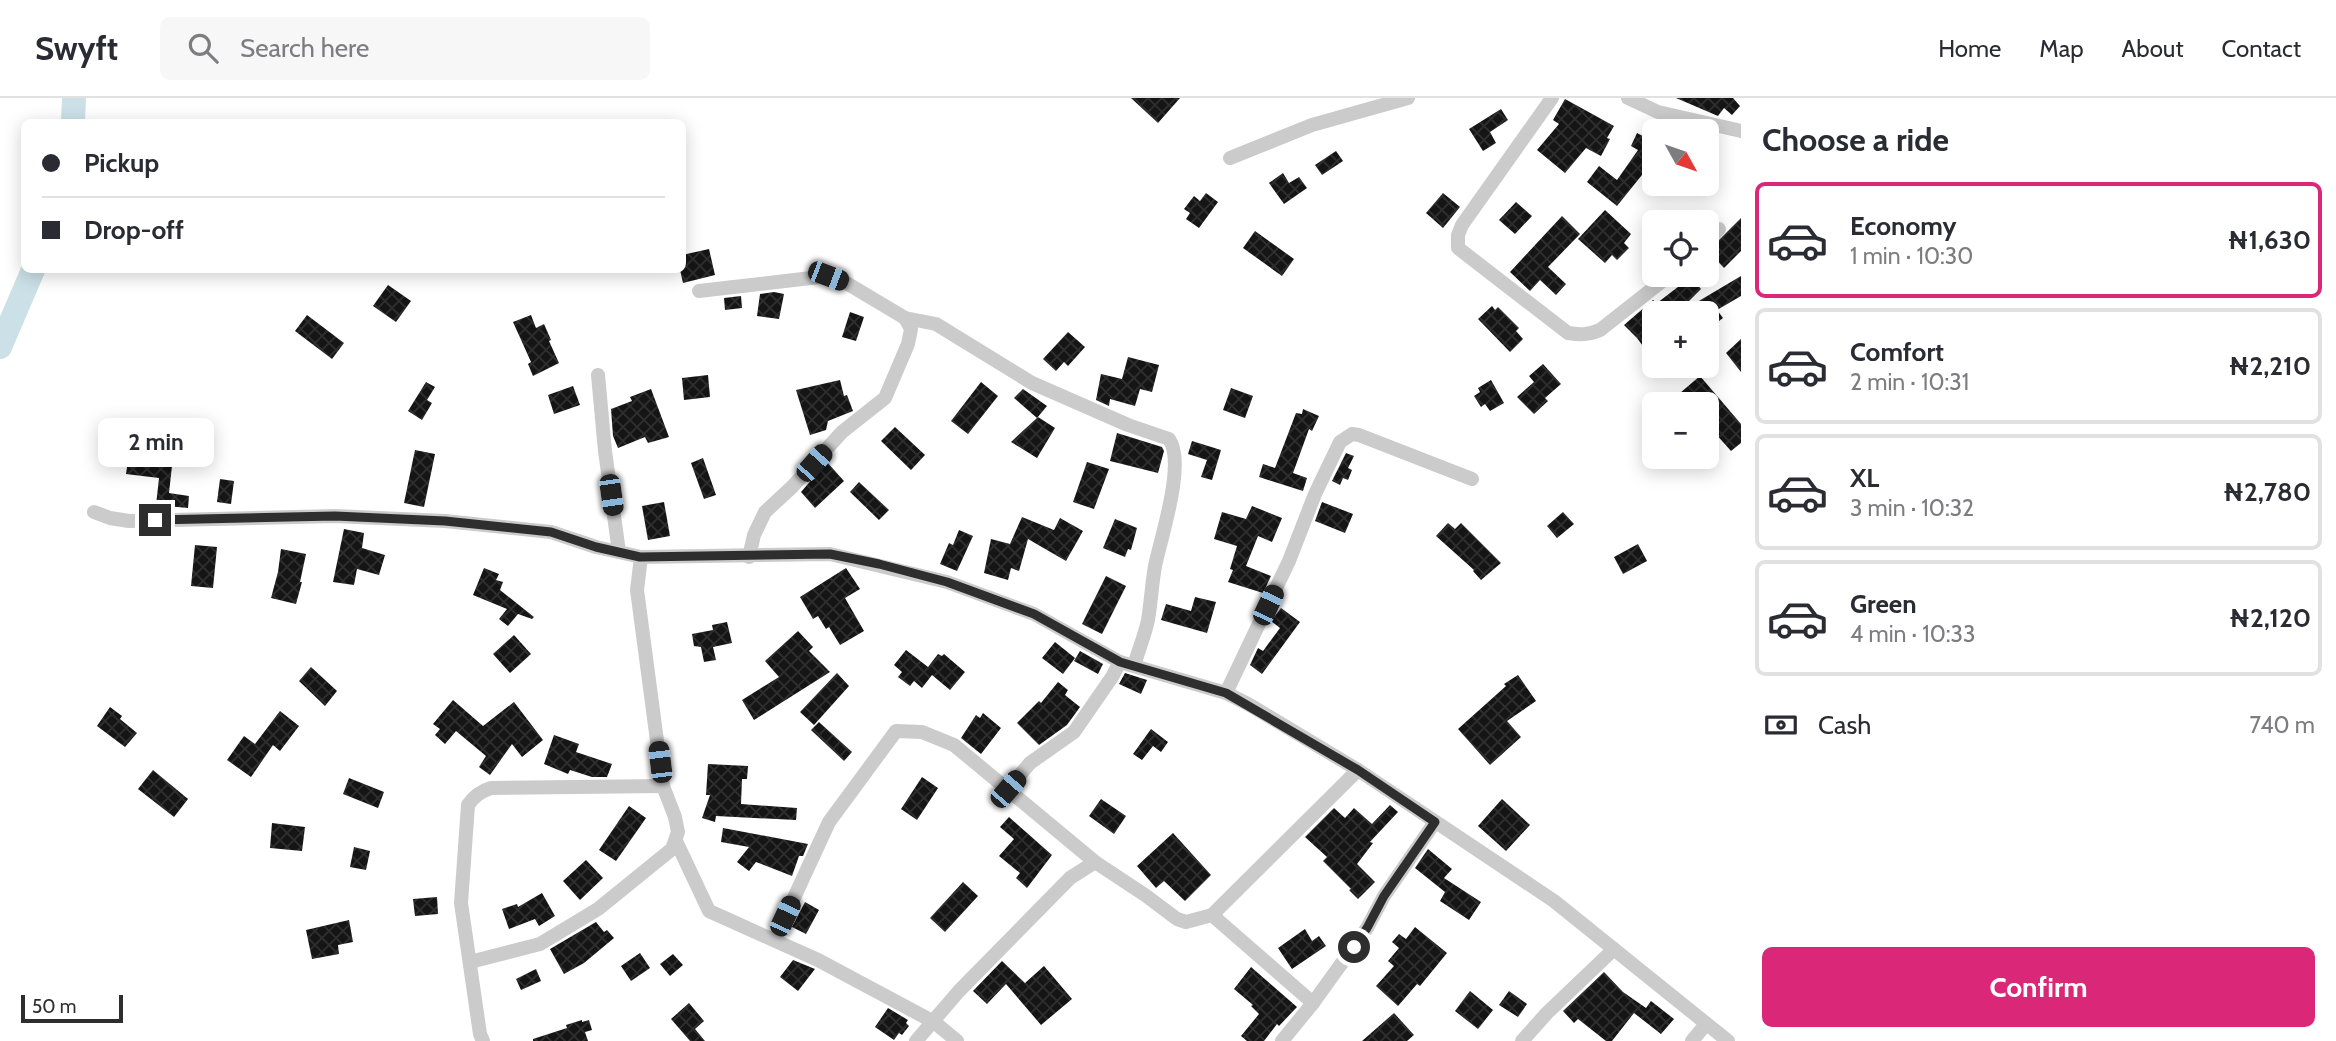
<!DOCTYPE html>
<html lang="en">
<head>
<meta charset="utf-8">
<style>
  :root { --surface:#fff; --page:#f7f7f7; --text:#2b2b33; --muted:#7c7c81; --line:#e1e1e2; --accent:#db2777 }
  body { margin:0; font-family:Cabin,sans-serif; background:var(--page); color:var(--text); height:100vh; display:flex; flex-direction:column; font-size:26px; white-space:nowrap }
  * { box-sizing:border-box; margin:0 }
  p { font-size:23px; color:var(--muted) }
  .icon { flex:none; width:38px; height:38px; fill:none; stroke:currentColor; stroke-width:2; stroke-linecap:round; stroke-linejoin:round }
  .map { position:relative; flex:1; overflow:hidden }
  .drawer { display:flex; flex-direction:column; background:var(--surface); width:595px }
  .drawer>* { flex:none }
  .hud { position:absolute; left:21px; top:21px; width:665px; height:154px; border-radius:10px; box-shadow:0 4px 18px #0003; display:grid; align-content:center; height:154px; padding:0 21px; background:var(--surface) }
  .needle { width:46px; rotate:130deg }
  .tools { position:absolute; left:1642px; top:21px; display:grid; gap:14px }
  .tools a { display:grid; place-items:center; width:77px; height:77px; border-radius:10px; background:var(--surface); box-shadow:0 4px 18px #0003; font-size:35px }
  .scale { position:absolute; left:21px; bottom:18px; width:102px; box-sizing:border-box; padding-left:7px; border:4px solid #2e2e2e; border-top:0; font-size:19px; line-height:24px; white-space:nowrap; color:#2e2e2e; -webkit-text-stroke:5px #fff; paint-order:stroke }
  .end { position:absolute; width:32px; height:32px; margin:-16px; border:9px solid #2e2e2e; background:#fff; box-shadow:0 0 0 4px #fff }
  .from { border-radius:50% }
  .bubble { position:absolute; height:49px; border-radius:10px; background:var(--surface); box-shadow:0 4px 18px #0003; font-size:23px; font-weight:700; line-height:49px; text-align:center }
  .car { position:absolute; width:21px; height:42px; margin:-21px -10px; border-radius:9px; box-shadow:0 0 5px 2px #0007; background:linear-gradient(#222 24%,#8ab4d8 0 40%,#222 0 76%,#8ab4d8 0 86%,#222 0) }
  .hud b { display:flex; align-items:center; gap:24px; height:66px; font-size:26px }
  .hud b+b { border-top:2px solid var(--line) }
  .hud i { width:18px; height:18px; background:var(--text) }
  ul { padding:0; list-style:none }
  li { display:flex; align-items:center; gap:21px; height:116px; margin:0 14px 10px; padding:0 7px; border:4px solid var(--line); border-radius:10px }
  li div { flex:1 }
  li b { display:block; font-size:26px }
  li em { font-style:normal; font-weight:700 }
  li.selected { border-color:var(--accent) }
  li>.icon { width:63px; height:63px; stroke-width:1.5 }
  h2 { padding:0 21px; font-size:32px; line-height:84px }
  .pay { display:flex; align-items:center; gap:18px; height:77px; padding:0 21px; font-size:26px }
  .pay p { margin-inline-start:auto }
  .cta { display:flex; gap:14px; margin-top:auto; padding:14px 21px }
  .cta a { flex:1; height:80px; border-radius:10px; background:var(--accent); color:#fff; font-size:28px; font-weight:700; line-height:80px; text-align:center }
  header { display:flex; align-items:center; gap:42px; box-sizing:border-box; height:98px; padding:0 35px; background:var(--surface); border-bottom:2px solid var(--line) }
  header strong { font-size:33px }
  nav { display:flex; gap:38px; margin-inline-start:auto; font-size:24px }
  .search { width:490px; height:63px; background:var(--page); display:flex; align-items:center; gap:18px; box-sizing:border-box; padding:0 24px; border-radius:10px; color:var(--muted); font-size:26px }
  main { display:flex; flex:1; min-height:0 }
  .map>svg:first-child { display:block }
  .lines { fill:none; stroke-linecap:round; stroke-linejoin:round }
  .river { stroke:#cbe0e7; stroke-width:24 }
  .building { fill:url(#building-cross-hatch) }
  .street { stroke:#cbcbcb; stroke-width:14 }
  .route { stroke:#2e2e2e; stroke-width:9 }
</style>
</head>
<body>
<header>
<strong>Swyft</strong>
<div class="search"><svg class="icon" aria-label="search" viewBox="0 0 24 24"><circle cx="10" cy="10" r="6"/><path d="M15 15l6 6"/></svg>Search here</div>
<nav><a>Home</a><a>Map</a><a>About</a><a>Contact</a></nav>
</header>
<main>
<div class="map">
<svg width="1741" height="943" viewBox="0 0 1741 943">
  <defs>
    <pattern id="building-cross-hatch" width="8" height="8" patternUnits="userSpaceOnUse" patternTransform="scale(1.75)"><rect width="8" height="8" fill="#151515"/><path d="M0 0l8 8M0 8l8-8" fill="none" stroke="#2f2f2f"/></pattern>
  </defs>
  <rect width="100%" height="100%" fill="#fff"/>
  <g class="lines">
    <g class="river">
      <polyline points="73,24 74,0"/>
      <polyline points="0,249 33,172"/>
    </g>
  </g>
  <g class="building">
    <polygon points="1131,0 1180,0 1158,25"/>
    <polygon points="1676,0 1733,0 1740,8 1732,17 1724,10 1718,18"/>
    <polygon points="1565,1 1614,28 1607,40 1610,41 1601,58 1586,50 1565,75 1537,52 1559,26 1553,22"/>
    <polygon points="1501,11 1508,22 1490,34 1496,45 1483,53 1469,31"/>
    <polygon points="1637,35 1654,44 1654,62 1617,108 1587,84 1599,68 1617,82 1638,52 1631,48"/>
    <polygon points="1336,53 1343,63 1322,77 1315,67"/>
    <polygon points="1283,75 1289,85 1299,79 1307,90 1284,106 1269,85"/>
    <polygon points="1206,95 1218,104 1199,130 1186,121 1190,115 1184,111 1194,98 1200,103"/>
    <polygon points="1443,95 1460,109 1443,130 1426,115"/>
    <polygon points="1516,104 1532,118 1515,136 1499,122"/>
    <polygon points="1605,112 1631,136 1624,145 1629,150 1617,162 1612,157 1605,165 1578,141"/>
    <polygon points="1562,118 1580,136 1548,169 1566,186 1556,197 1540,182 1530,193 1510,174"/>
    <polygon points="1741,120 1741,153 1724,170 1708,153"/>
    <polygon points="1255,133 1294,161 1282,178 1243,150"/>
    <polygon points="709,151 715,177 683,185 680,172 682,172 682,157"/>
    <polygon points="1741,178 1741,198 1717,212 1723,220 1706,233 1706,215 1654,215 1654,263 1637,240 1624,227 1653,202 1657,205 1691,179 1701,191 1685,207 1687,210"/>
    <polygon points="388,187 411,203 396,224 373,208"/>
    <polygon points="774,194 784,196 779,221 757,218 760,196"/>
    <polygon points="741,198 742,210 725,212 724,200"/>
    <polygon points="1492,208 1495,212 1498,209 1519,230 1516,233 1523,241 1510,254 1478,221"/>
    <polygon points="850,214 864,219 856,243 842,239"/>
    <polygon points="307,217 344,245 332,261 295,233"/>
    <polygon points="531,217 536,230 544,226 551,242 549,243 559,265 533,278 528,266 531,264 513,224"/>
    <polygon points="1068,234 1085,249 1068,268 1064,264 1056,273 1043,261"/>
    <polygon points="1741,241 1741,274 1726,255"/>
    <polygon points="1128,259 1159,267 1152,294 1140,291 1135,308 1110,301 1109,308 1096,302 1101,276 1122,281"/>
    <polygon points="1543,266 1561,286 1545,300 1548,303 1534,316 1517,299 1534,284 1529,278"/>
    <polygon points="708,277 710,299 684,302 682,280"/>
    <polygon points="1700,278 1741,326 1741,345 1731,353 1706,325 1706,306 1690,306 1680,295"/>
    <polygon points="840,282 844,298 847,297 853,313 828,323 826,332 810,337 796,292"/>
    <polygon points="1491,282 1504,305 1490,313 1485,306 1481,309 1474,298 1480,294 1478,290"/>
    <polygon points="426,284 435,289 427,302 432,305 422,322 408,313"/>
    <polygon points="981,284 998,298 968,336 951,323"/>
    <polygon points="573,288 580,307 554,316 548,297"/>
    <polygon points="1231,290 1253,298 1245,320 1223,312"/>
    <polygon points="651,291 669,339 648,345 645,339 618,350 613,338 611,311 632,303 630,299"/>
    <polygon points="1023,291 1047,308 1037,320 1014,300"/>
    <polygon points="1303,311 1319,318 1312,333 1309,331 1293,375 1307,380 1303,393 1259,379 1263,366 1275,370 1296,315 1302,316"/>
    <polygon points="1038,319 1055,330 1037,360 1011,344"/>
    <polygon points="895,329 925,357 911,372 881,343"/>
    <polygon points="1117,335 1162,349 1164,353 1158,375 1110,363"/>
    <polygon points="1192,343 1221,352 1212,382 1201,379 1207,362 1188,356"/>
    <polygon points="130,350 160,353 158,366 172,368 169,395 189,398 188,410 156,407 159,380 126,376"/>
    <polygon points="415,352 435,356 424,409 404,405"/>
    <polygon points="1346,355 1354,358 1348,370 1352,372 1348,382 1343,380 1340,387 1332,383"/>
    <polygon points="703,360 716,397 704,401 691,365"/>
    <polygon points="827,364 844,383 815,410 801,394"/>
    <polygon points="1087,364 1109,371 1094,411 1073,404"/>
    <polygon points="220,381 234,383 231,406 217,404"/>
    <polygon points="859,384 889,412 879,422 850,394"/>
    <polygon points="664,404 670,438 648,442 642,408"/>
    <polygon points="1322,404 1353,416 1345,435 1315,423"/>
    <polygon points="1252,408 1282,420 1272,444 1258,438 1246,468 1271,478 1263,495 1228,484 1233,472 1230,471 1237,448 1214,441 1222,414 1246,421"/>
    <polygon points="1563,414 1574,426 1557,440 1547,428"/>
    <polygon points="1022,419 1054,432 1060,420 1083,433 1066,463 1028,441 1019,473 1011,470 1008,482 984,475 991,441 1010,446"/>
    <polygon points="1115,421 1137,430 1131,452 1128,451 1125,459 1103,450"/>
    <polygon points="1448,425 1455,431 1461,425 1501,465 1481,482 1473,473 1474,472 1436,438"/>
    <polygon points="344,431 364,435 362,450 385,457 379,477 357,471 354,487 333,484"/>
    <polygon points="959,432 973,438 957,473 940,466 949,445 953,447"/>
    <polygon points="1638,446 1647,463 1623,476 1614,459"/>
    <polygon points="195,447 217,449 213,490 191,488"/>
    <polygon points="281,451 306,456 300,484 302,484 296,506 271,500 278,474"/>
    <polygon points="484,470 499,476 496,482 503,484 500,492 534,519 532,521 518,516 508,528 499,521 507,511 473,497"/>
    <polygon points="846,470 860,491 845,500 864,533 840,547 829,529 826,531 818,518 813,521 800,499"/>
    <polygon points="1106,478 1126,488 1102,536 1082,526"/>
    <polygon points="1195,499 1216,504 1207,535 1161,522 1166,506 1191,513"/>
    <polygon points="1281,510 1300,524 1262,576 1250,567 1258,550 1263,553 1280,530 1271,523"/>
    <polygon points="727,524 732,545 713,549 716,562 704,564 701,549 694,548 692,536 713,532 712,527"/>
    <polygon points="798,533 813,549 809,553 830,574 754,622 742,602 779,579 765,563"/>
    <polygon points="514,537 531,556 510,575 493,556"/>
    <polygon points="1055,544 1075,560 1063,576 1042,560"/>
    <polygon points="906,552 928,569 938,556 942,558 944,556 965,574 950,592 932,577 922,590 914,583 910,588 898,579 902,574 894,567"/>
    <polygon points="1080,553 1103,566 1098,576 1074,563"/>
    <polygon points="311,569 337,593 325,608 299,583"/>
    <polygon points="837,575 849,588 814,627 800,614"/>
    <polygon points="1125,575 1147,582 1141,596 1119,586"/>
    <polygon points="1518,577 1536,603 1507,623 1521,639 1490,667 1458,631 1506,588 1504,586"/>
    <polygon points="1058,584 1068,592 1065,597 1080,609 1067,627 1039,647 1017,625 1039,603 1041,605"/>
    <polygon points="453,602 483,628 514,604 543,642 522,659 512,646 490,677 479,669 486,658 456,633 445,646 435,637 440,631 433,626"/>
    <polygon points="110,609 122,618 120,621 137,635 125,649 97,628"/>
    <polygon points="280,613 299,628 280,653 273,647 251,679 227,662 244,638 255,646"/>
    <polygon points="983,615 1001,630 981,656 961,640 976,617 980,620"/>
    <polygon points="819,624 852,654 844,663 811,632"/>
    <polygon points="1151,631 1168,644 1161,654 1153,648 1142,662 1133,656"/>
    <polygon points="554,637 579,646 576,654 612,666 607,679 592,679 570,672 568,676 544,666"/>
    <polygon points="708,666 748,668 747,681 742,681 741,706 797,710 796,722 716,718 715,724 702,720 710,697 706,697"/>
    <polygon points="153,672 188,701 174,719 138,691"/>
    <polygon points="922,679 938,690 917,722 901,711"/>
    <polygon points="349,680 384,694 378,710 343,696"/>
    <polygon points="1101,701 1126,718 1114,736 1089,718"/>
    <polygon points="1502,701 1530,727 1506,753 1478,728"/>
    <polygon points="1390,707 1398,714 1370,744 1373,745 1357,766 1375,784 1358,801 1349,792 1351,791 1323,763 1327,759 1305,739 1334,710 1345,720 1354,710 1372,726"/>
    <polygon points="629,708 646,720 616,763 599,752"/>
    <polygon points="1009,719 1052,757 1027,790 1016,780 1020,775 999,758 1014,741 1000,729"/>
    <polygon points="272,725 305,729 302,753 270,750"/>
    <polygon points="723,730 808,746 803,758 799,758 792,778 756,764 749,773 737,764 749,749 721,744"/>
    <polygon points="1173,735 1211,777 1185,803 1164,783 1156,790 1137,768"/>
    <polygon points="354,749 370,753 366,772 350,769"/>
    <polygon points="1428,751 1452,771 1444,780 1481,804 1469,822 1440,803 1445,794 1415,770"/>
    <polygon points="586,762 603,780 580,802 563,783"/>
    <polygon points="963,784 978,798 945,834 930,820"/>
    <polygon points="542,795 555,818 539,828 535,821 509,831 502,811 517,806 518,809"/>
    <polygon points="437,799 438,816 415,818 413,801"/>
    <polygon points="805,804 819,812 806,836 792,829"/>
    <polygon points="349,822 353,844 338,847 339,856 312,861 306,832"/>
    <polygon points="596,824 604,834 607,832 614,840 584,865 564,876 550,851"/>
    <polygon points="1415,829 1447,855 1420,888 1417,886 1398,908 1376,888 1394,868 1388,863 1399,850 1392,844 1399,836 1406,841"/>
    <polygon points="1305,831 1312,843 1319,838 1326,848 1292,871 1278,850"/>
    <polygon points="640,855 650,870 631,883 621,868"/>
    <polygon points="673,856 683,867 670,878 660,866"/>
    <polygon points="793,862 815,871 798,893 780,879"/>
    <polygon points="1002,863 1025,885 1044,868 1072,901 1041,927 1006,886 987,906 973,893"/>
    <polygon points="1251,869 1297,909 1279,928 1277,926 1264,943 1247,943 1241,938 1259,916 1251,908 1253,907 1234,891"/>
    <polygon points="536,871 541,883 521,892 516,881"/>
    <polygon points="1604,874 1623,894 1646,910 1651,903 1674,921 1661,936 1634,915 1612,943 1606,943 1578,921 1574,925 1563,913"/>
    <polygon points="1470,893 1493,912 1478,931 1455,913"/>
    <polygon points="1509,893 1527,906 1518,919 1499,907"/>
    <polygon points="689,905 704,923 695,931 705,943 690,943 671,921"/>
    <polygon points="888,910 908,922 906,925 909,928 902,937 899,935 894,942 875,929"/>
    <polygon points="1394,915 1414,937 1407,943 1362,943"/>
    <polygon points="582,922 582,924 589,922 592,932 585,934 588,943 533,943 533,941 567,930 566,927"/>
  </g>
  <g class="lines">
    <g class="street">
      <path d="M1552,0l-90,127 -4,10v13l110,85c12,2 20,2 32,-3l70,-55"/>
      <polyline points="1628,0 1658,14 1741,33"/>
      <polyline points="1230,60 1312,27 1408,0"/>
      <polyline points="1706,144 1719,131"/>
      <path d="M699,193l129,-15 15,5 62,37 31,6 96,59 96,42 41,14c17,24 -8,98 -14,127 -3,17 -4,36 -7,54 -3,15 -10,31 -14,46"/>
      <polyline points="598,277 605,353 619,454"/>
      <polyline points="94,414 110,420 129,423 335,418 445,423 551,434 596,449 641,459 830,456 947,484 1034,516 1120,564 1226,595 1248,606 1358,672 1554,803 1728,943"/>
      <polyline points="749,459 754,437 765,414 792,389 842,334 885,300 908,246 911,231 905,220"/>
      <polyline points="1226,595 1289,463 1315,396 1340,344 1352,336 1359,337 1472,381"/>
      <polyline points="1008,691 1030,665 1074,634 1112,579 1120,564"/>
      <polyline points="676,743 709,813 818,862 934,924 957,943"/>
      <polyline points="1212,817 1313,905"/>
      <polyline points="775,841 829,724 896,633 922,634 954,647 1095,764 1145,797 1177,821 1186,824 1212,817 1358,672"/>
      <polyline points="470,864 540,846 598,811 672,751 678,734 675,719 663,688 637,492 641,459"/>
      <path d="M483,943l-3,-7 -19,-131 7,-98c6,-9 13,-14 23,-17l172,-2"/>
      <polyline points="916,943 959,893 1070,780 1095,764"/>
      <polyline points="1282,943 1313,905 1367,830 1384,798 1435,724"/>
      <polyline points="1522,943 1547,915 1614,851"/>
      <polyline points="1692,943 1706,926"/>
    </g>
  </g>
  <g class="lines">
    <polyline class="route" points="155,422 335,418 445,423 551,434 596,449 640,459 830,456 879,466 947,484 1034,516 1120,564 1226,595 1358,672 1435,724 1384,798 1367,830 1354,849"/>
  </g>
</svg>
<div class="tools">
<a><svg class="needle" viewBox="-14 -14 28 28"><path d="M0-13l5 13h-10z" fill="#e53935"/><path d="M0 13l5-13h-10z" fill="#7c7c81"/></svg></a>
<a><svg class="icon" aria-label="locate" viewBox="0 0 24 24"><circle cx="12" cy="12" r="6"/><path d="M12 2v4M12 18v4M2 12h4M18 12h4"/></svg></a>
<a>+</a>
<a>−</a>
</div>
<div class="scale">50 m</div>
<i class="end from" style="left:1354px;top:849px"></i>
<i class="end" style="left:155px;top:422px"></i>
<div class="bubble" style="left:98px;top:320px;width:116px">2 min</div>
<i class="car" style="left:828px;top:178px;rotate:111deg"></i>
<i class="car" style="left:814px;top:365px;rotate:42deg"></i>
<i class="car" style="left:611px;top:397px;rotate:172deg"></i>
<i class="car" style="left:1268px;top:507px;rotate:25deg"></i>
<i class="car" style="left:660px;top:664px;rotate:353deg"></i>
<i class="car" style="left:1008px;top:691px;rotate:41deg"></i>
<i class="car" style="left:785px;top:818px;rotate:25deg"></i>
<div class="hud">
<b><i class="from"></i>Pickup</b>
<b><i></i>Drop-off</b>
</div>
</div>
<section class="drawer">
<h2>Choose a ride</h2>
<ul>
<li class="selected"><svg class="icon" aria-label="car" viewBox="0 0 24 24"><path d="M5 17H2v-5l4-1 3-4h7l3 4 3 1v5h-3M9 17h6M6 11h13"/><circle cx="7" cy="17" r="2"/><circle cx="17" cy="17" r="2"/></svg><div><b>Economy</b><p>1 min · 10:30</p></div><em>₦1,630</em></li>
<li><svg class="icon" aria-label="car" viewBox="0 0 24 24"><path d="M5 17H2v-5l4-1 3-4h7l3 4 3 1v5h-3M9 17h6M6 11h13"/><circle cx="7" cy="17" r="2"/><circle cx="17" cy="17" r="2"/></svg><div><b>Comfort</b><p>2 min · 10:31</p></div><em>₦2,210</em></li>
<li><svg class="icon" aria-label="car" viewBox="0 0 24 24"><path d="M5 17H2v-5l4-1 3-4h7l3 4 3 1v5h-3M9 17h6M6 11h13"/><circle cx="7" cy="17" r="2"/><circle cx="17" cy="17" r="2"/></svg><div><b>XL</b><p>3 min · 10:32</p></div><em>₦2,780</em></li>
<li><svg class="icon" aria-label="car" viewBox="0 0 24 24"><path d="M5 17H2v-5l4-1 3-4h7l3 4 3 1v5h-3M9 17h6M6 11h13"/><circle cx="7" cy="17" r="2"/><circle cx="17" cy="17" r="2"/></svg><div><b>Green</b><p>4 min · 10:33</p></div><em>₦2,120</em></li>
</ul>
<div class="pay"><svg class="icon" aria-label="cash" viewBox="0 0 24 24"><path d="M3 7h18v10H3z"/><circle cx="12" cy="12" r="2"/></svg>Cash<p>740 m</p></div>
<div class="cta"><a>Confirm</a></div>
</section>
</main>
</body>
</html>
